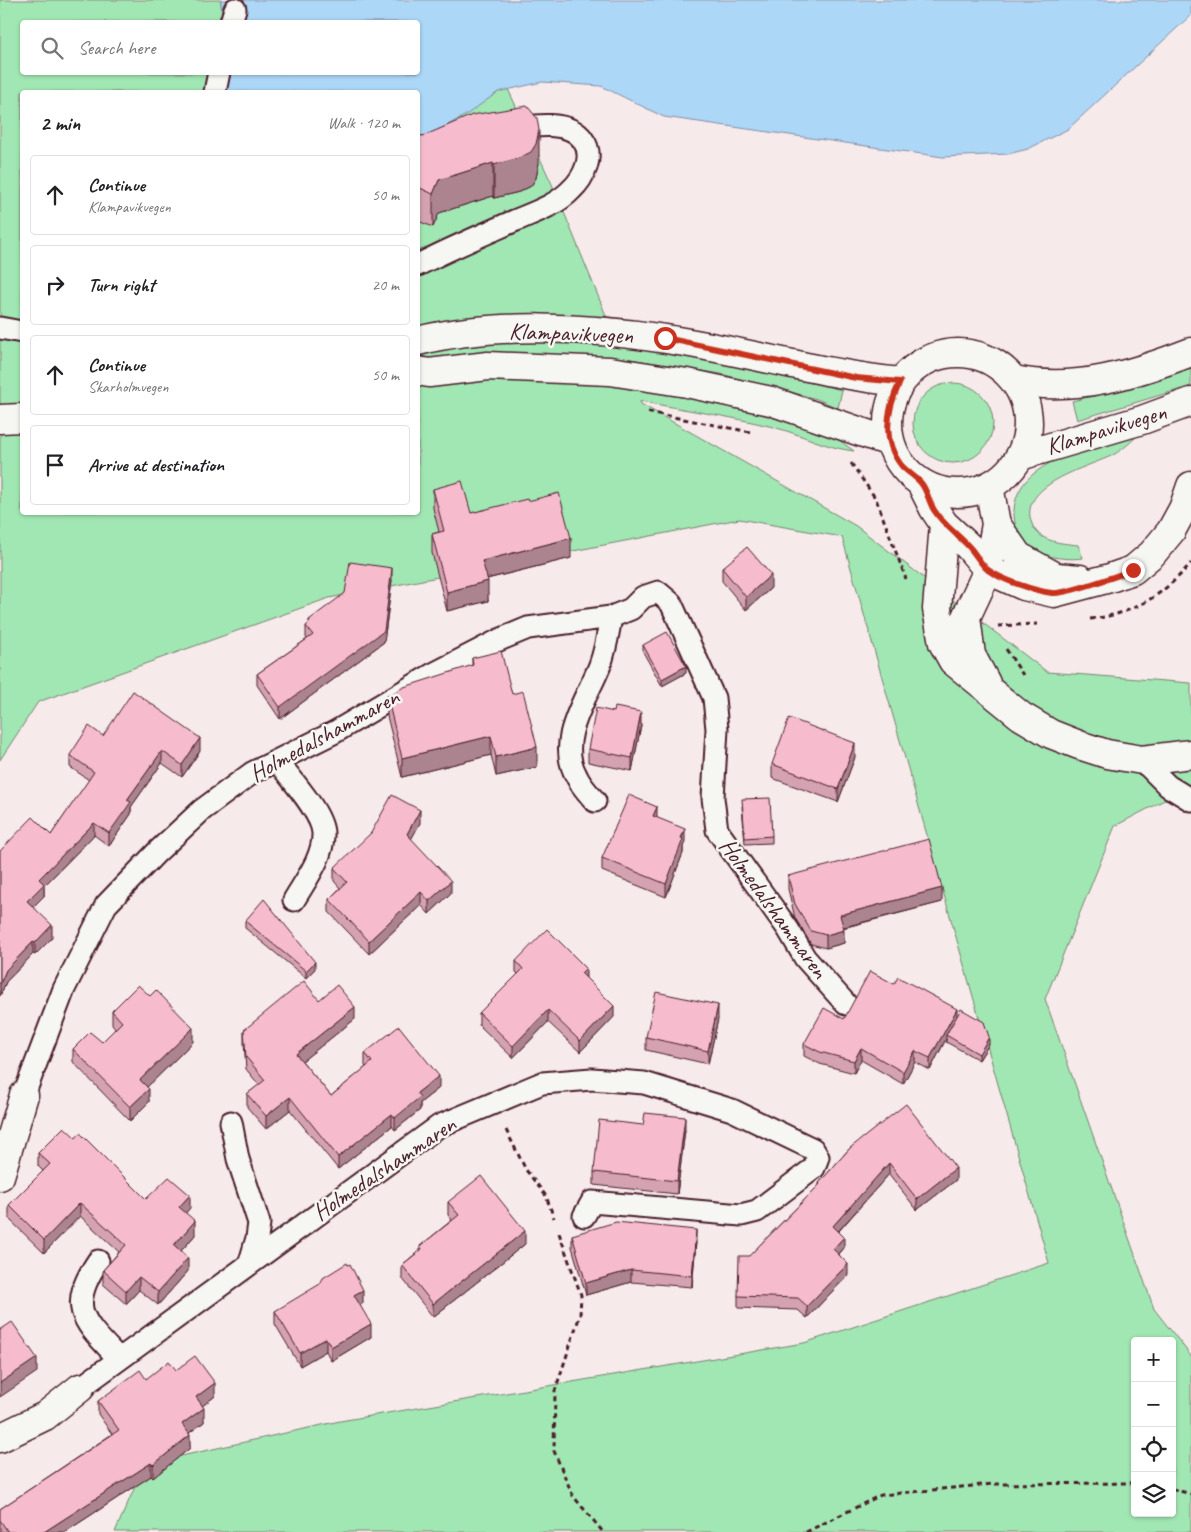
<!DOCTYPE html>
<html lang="en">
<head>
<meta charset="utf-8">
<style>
  :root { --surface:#fff; --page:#f2f2f2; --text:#202124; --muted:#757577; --line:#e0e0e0 }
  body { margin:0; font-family:Caveat,sans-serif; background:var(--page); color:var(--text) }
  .controls { position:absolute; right:15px; bottom:15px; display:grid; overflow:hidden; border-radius:5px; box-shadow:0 1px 4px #0004 }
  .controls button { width:45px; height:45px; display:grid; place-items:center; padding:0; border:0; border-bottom:1px solid var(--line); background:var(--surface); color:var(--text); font:25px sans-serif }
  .stop { position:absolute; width:15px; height:15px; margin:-11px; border:4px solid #c8321e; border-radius:50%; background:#fff }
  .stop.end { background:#c8321e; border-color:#fff; box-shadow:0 1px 5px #0008 }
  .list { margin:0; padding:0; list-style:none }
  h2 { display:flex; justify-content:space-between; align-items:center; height:65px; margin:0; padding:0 20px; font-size:21px }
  h2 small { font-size:16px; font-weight:400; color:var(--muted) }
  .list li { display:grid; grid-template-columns:32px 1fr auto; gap:15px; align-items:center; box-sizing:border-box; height:80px; margin:0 10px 10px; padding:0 10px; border:1px solid var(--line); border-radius:5px }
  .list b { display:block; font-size:19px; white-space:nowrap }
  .list p { margin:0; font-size:16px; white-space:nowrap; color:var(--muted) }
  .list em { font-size:16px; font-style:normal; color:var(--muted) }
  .icon { flex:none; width:28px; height:28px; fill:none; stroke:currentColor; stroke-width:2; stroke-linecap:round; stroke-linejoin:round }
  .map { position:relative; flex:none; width:1191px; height:1532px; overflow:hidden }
  .search { position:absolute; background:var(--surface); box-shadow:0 1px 4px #0004; left:20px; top:20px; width:400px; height:55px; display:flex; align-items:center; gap:12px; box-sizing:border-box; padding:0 18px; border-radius:5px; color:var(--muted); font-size:19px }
  .panel { position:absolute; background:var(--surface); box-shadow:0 1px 4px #0004; left:20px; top:90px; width:400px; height:425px; border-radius:5px }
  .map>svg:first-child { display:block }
  .green { fill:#a1e7b3; stroke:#76836f; fill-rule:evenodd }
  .water { fill:#acd7f7; stroke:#858da5 }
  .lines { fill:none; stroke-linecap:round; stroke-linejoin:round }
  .lane-casing { stroke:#4a1f2b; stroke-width:25 }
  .street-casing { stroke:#4a1f2b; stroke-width:31 }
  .secondary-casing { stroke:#4a1f2b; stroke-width:31 }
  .primary-casing { stroke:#4a1f2b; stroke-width:31 }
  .path { stroke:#4a1f2b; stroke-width:3; stroke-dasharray:5 4; stroke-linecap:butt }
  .lane { stroke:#f6f6f2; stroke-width:21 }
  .street { stroke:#f6f6f2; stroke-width:28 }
  .secondary { stroke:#f6f6f2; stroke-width:28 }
  .primary { stroke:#f6f6f2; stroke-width:28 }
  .wall { fill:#d4a2b0; stroke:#4a1f2b }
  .shaded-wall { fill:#ac8490; stroke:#4a1f2b }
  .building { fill:#f6bccd; stroke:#4a1f2b }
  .route { stroke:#c8321e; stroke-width:6 }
  .labels { text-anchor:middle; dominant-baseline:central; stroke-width:5; stroke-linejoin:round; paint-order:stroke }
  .street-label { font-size:24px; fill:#4a1f2b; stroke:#f6f6f2 }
</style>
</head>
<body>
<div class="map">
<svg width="1191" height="1532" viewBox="0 0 1191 1532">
  <rect width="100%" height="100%" fill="#f6eaeb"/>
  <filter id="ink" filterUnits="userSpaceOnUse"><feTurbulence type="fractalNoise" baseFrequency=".02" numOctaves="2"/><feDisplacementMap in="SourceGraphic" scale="10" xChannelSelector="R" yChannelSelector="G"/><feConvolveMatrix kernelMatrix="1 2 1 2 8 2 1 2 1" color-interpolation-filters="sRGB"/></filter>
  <g filter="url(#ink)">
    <path class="green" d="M0 0H221L222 22H22V72L224 73 225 92H22V512H418V139L465 115 498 92 508 89 557 195 618 345 733 365 842 390 838 408 817 399 721 374 623 358 635 388 737 407 799 425 836 438 854 451C826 448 801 434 773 427 730 416 684 410 640 401L641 404 856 526 1047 672 1191 683V786L1115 826 1045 999 1154 1309 1191 1356V1532H115L145 1464 340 1421 804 1343 1049 1263 842 537 739 519 329 598 38 702 0 760ZM1135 1341H1172V1513H1135Z
      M1191 367V386L1077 420 1072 401 1132 387Z
      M913 423a40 40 0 1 1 80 0a40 40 0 1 1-80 0Z
      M1138 435C1131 442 1121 451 1111 456 1088 467 1016 485 1032 524 1039 542 1060 543 1078 545L1083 558C1070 560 1050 558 1038 552 1007 536 1007 496 1032 475 1061 451 1103 445 1138 435Z"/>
    <path class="water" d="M221 0H1191V15L1068 129 1028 149 1008 154 943 157 664 117 601 86 542 82 498 92 466 115 431 134 418 139V92H225L224 73 418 72V22H222Z"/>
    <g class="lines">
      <defs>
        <path id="lane" d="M231 22 235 9
          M215 92 219 72
          M418 265C449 249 482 235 514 221 533 213 557 205 571 190 584 178 595 156 583 140 569 119 531 126 511 129
          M0 328 22 332
          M1142 760 1168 786 1191 800
          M278 762C291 779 322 813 323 833 324 857 305 881 294 900
          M595 801C589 794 581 786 577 777 555 740 587 699 600 665 606 649 608 633 611 617
          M24 1095 64 989 106 905 157 852 202 810 252 773 335 732 433 674 499 640 528 628 611 617 631 609 643 597 658 592 671 603 714 698 717 729 713 798 717 830 788 929 805 958 846 1004
          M231 1122 238 1159 259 1223 257 1238 250 1262
          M98 1261C66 1309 84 1322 119 1359
          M80 1388 439 1126 542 1083 592 1079 644 1083 732 1110 813 1149 818 1157 814 1168 757 1211 741 1215 592 1202 584 1216"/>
        <path id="street" d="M0 1176 24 1095
          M0 1438 45 1416 80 1388"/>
        <path id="secondary" d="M921 483 934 509 944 524 969 547 988 570 1024 586 1054 593 1110 578 1133 570 1152 554 1171 531 1183 509 1191 486
          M989 486 996 524 1018 556 1056 577 1080 579
          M944 524 937 609 943 643 953 661 1021 716 1051 734 1079 745 1107 754 1142 760 1191 754
          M986 683 971 655 966 617 988 570 996 524"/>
        <path id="primary" d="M418 341C492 322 590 327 666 339 745 351 821 374 900 382
          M888 423a70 70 0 1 1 140 0a70 70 0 1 1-140 0Z
          M418 371 429 373 488 366 610 371 687 383 771 401 890 442
          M1014 380C1075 393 1134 374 1191 352
          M0 419 22 418
          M1020 456 1142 420 1191 402"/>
      </defs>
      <use href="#lane" class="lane-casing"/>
      <use href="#street" class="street-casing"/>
      <use href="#secondary" class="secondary-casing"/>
      <use href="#primary" class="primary-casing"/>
      <path class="path" d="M648 412 750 432
        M851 463 876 499 906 579
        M1090 619C1132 615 1164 595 1191 563
        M998 626 1037 624
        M1006 649 1023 675
        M506 1130 526 1170 546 1196 554 1218
        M559 1233 581 1295 580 1315 555 1391 554 1451 573 1496 603 1532
        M1172 1489 1191 1494
        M806 1532 881 1495 993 1484 1135 1483"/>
      <use href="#lane" class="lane"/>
      <use href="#street" class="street"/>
      <use href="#secondary" class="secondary"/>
      <use href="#primary" class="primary"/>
    </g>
    <path class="wall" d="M418 135 539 163 536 178 531 186 519 192 494 198 493 196 439 213 433 227 418 221Z
      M433 489 471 513 528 501 571 558 487 579 488 601 447 611 432 553V534L439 532 433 508Z
      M722 568 771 588 746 610 722 581Z
      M392 580 384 642 280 719 257 685V674L307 639 306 637V626L309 623V620Z
      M643 645 686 673 662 686 643 652Z
      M472 658 512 694 537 767 496 776 491 755 402 777 387 716V696L472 666Z
      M641 725 632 771 588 762V749Z
      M103 736 200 751 182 777 162 763 131 807V814L109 846 94 835 44 886V896L33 907 52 938 35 955 33 954 6 982 0 996V851L51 835 89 780 70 767V755Z
      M855 757 838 802 772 778V764Z
      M742 806 772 836V843L745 844Z
      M657 818 685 843 683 846V853L666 897 602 871V858Z
      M420 823 411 839 451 893 429 914 421 905 369 954 329 912V899L340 888 334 881V868Z
      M788 876 942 902 843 928 844 943 826 948 811 944 795 918 788 889Z
      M245 921 315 969 306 978 245 928Z
      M516 961 586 978 614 1017 580 1052 548 1022 513 1058 479 1025V1013L518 974 516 972Z
      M894 984 957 1017 989 1044 979 1060 946 1042V1039L930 1070 915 1062 903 1084 861 1060 854 1073 820 1064 804 1056V1044L844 1019Z
      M319 1000 355 1019 302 1061 331 1096 366 1067 365 1066V1053L439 1088 420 1103V1110L395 1130 392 1126 338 1169 290 1110 266 1129 247 1107V1094L259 1085 246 1069 244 1043V1030Z
      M112 1011 193 1042 147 1087 149 1102 130 1121 73 1062V1049L102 1042 116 1029 112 1024Z
      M718 1019 708 1064 646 1050V1037Z
      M685 1130 677 1194 594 1185V1172Z
      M76 1138 146 1199 190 1208 185 1213 195 1235 181 1251 188 1271 158 1305 139 1290 126 1304 103 1284V1270L119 1252 80 1216 44 1253 9 1219V1205L43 1171 38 1166V1153Z
      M850 1148 956 1180 917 1210 889 1174 839 1231 844 1248 839 1254 848 1275 807 1318 798 1310 738 1308V1296L749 1256 819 1185V1183Z
      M448 1202 525 1244 433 1317 402 1278V1265L420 1250V1246L452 1220 448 1215Z
      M572 1235 696 1242 692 1287 631 1282 586 1295 572 1247Z
      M363 1303 360 1305 371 1337 331 1361 326 1351 300 1366 275 1324V1311Z
      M176 1370 215 1396 202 1406 204 1422 189 1433 190 1448 153 1478 151 1476 65 1532H0V1509L112 1434 98 1414V1401L146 1379Z"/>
    <path class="shaded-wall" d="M539 130V163L536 178 531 186 519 192 494 198V165Z
      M493 163V196L439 213 433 227V194L439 180Z
      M571 538V558L482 580V561Z
      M392 568V580L384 642 280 719V707Z
      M771 575V588L746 610V597Z
      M488 581V601L447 611V592Z
      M686 666V673L662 686V679Z
      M641 712V725L632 771V758Z
      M491 736V755L402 777V758Z
      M200 738V751L182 777V765Z
      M855 743V757L838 802V789Z
      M537 747V767L496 776V757Z
      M162 751V763L131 807V814L109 846V833L127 800Z
      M657 807V820L653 816Z
      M420 810V823L407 847V834Z
      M94 823V835L44 886V896L27 913V901L39 879Z
      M685 829V843L683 846V853L666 897V884Z
      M451 881V893L429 914V901Z
      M942 888V902L840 928V915Z
      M421 892V905L369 954V941Z
      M52 925V938L35 955V943Z
      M844 930V943L826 948V935Z
      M33 942V954L6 982 0 996V984L6 970Z
      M315 962V969L306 978V971Z
      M586 968V980L581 973Z
      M718 1005V1019L708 1064V1051Z
      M614 1006V1017L580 1052V1041Z
      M355 1007V1019L296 1066V1054Z
      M957 1009V1021L946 1035V1039L930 1070V1058Z
      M548 1010V1022L513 1058V1046Z
      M193 1028V1042L140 1094V1080Z
      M989 1037V1044L979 1060V1054Z
      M861 1048V1060L854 1073V1061Z
      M915 1051V1062L903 1084V1072Z
      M439 1076V1088L420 1103V1110L395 1130V1118L417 1093Z
      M149 1089V1102L130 1121V1107Z
      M290 1097V1110L266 1129V1116Z
      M392 1114V1126L338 1169V1157Z
      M685 1117V1130L677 1194V1181Z
      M889 1163V1174L833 1237V1226Z
      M956 1168V1180L917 1210V1199Z
      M190 1195V1208L179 1221V1207Z
      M80 1203V1216L44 1253V1240Z
      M195 1221V1235L174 1259V1245Z
      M696 1230V1242L692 1287V1276Z
      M525 1231V1244L433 1317V1304Z
      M844 1237V1248L833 1260V1249Z
      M188 1258V1271L158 1305V1292Z
      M848 1264V1275L807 1318V1306Z
      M631 1270V1282L586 1295V1283Z
      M139 1277V1290L126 1304V1291Z
      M363 1290V1303L354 1308V1295Z
      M371 1324V1337L331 1361V1347Z
      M326 1338V1351L300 1366V1353Z
      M37 1358V1372L0 1397V1383Z
      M215 1383V1396L196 1411V1397Z
      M204 1408V1422L182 1438V1424Z
      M190 1435V1448L153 1478V1465Z
      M151 1463V1476L65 1532H44Z"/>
    <path class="building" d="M527 106 537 118 539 130 536 144 531 152 519 158 494 165 493 163 439 180 433 194 418 187V135L423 136 472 115Z
      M462 481 471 513 527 499 528 501 559 493 571 538 482 561 488 581 447 592 432 534 444 531 433 489Z
      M747 547 771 575 746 597 722 568Z
      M350 562 392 568 384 631 280 707 257 674 313 635 306 626 310 622 309 620 345 593Z
      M667 632 686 666 662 679 643 645Z
      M501 651 512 694 523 691 537 747 496 757 491 736 402 758 387 696 404 687 473 665 472 658Z
      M133 691 200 738 182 765 162 751 127 800 131 802 109 833 94 823 39 879 44 884 27 901 52 925 35 943 33 942 6 970 0 984V851L33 817 51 835 94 772 70 755 89 726 103 736Z
      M615 707 641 712 632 758 588 749 596 708 614 712Z
      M789 718 855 743 838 789 772 764Z
      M392 795 420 810 407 834 451 881 429 901 421 892 369 941 329 899 347 882 334 868 371 833Z
      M629 795 657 807 653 816 685 829 681 838 683 839 666 884 602 858Z
      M770 798 772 836 745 838 742 799Z
      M929 839 942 888 840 915 844 930 826 935 811 931 795 904 788 876Z
      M264 899 315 962 306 971 245 921Z
      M547 929 586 968 581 973 614 1006 580 1041 548 1010 513 1046 479 1013 523 969 516 961Z
      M870 971 894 984 898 977 957 1009 930 1058 915 1051 903 1072 861 1048 854 1061 820 1052 804 1044 824 1008 844 1019Z
      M304 981 319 1000 337 985 355 1007 296 1054 331 1096 372 1062 365 1053 399 1026 439 1076 417 1093 420 1097 395 1118 392 1114 338 1157 290 1097 266 1116 247 1094 265 1080 246 1057 244 1030Z
      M138 985 150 996 156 990 193 1028 140 1080 149 1089 130 1107 73 1049 90 1032 102 1042 122 1022 112 1011Z
      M656 992 718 1005 708 1051 646 1037Z
      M961 1009 984 1022 989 1037 979 1054 946 1035Z
      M906 1104 956 1168 917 1199 889 1163 833 1226 844 1237 833 1249 848 1264 807 1306 798 1298 738 1296 739 1256H749L820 1184 819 1183 850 1148Z
      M645 1113 685 1117 677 1181 594 1172 599 1120 643 1125Z
      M64 1127 76 1138 80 1133 146 1199 169 1177 190 1195 179 1207 195 1221 174 1245 188 1258 158 1292 139 1277 126 1291 103 1270 126 1245 80 1203 44 1240 9 1205 50 1164 38 1153Z
      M481 1176 525 1231 433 1304 402 1265 422 1249 420 1246 459 1215 448 1202Z
      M616 1222 696 1230 692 1276 631 1270 586 1283 572 1235Z
      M347 1263 348 1265 350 1264 363 1290 354 1295 371 1324 331 1347 326 1338 300 1353 275 1311 320 1284 323 1278Z
      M12 1322 37 1358 0 1383V1330Z
      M195 1356 215 1383 196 1397 204 1408 182 1424 190 1435 153 1465 151 1463 44 1532H8L0 1520V1509L119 1430 98 1401 140 1370 146 1379 169 1361 176 1370Z"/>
  </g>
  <g class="lines" filter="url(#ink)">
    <path class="route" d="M665 338 856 378 900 382C887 409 881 439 901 465 907 472 915 476 921 483 927 490 929 502 934 510 944 526 959 535 971 549 976 555 981 564 988 570 1002 580 1035 591 1052 593 1065 595 1119 575 1133 570"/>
  </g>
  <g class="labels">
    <g class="street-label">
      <text transform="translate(571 333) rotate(2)">Klampavikvegen</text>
      <text transform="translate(1106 429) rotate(-17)">Klampavikvegen</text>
      <text transform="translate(324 735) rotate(-29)">Holmedalshammaren</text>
      <text transform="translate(774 908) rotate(54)">Holmedalshammaren</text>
      <text transform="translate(384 1168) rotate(-34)">Holmedalshammaren</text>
    </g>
  </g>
</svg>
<div class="controls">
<button>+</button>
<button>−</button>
<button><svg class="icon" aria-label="locate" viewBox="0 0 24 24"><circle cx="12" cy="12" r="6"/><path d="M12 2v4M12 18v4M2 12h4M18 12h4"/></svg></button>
<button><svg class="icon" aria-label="layers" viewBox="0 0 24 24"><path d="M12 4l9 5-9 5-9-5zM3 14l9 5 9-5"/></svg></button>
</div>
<div class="stop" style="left:665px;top:338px"></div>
<div class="stop end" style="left:1133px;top:570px"></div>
<div class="search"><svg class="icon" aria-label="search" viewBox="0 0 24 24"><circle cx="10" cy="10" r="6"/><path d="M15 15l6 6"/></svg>Search here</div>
<section class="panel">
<h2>2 min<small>Walk · 120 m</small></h2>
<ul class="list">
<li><svg class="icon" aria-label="ahead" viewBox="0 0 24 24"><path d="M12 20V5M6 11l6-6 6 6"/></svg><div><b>Continue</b><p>Klampavikvegen</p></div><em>50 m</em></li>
<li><svg class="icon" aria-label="right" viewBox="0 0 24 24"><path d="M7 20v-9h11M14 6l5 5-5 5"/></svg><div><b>Turn right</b></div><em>20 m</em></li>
<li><svg class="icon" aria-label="ahead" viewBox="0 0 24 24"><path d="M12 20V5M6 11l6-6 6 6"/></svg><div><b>Continue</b><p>Skarholmvegen</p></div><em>50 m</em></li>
<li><svg class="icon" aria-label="arrive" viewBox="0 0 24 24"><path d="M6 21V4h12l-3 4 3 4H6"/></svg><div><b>Arrive at destination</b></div></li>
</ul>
</section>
</div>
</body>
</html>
